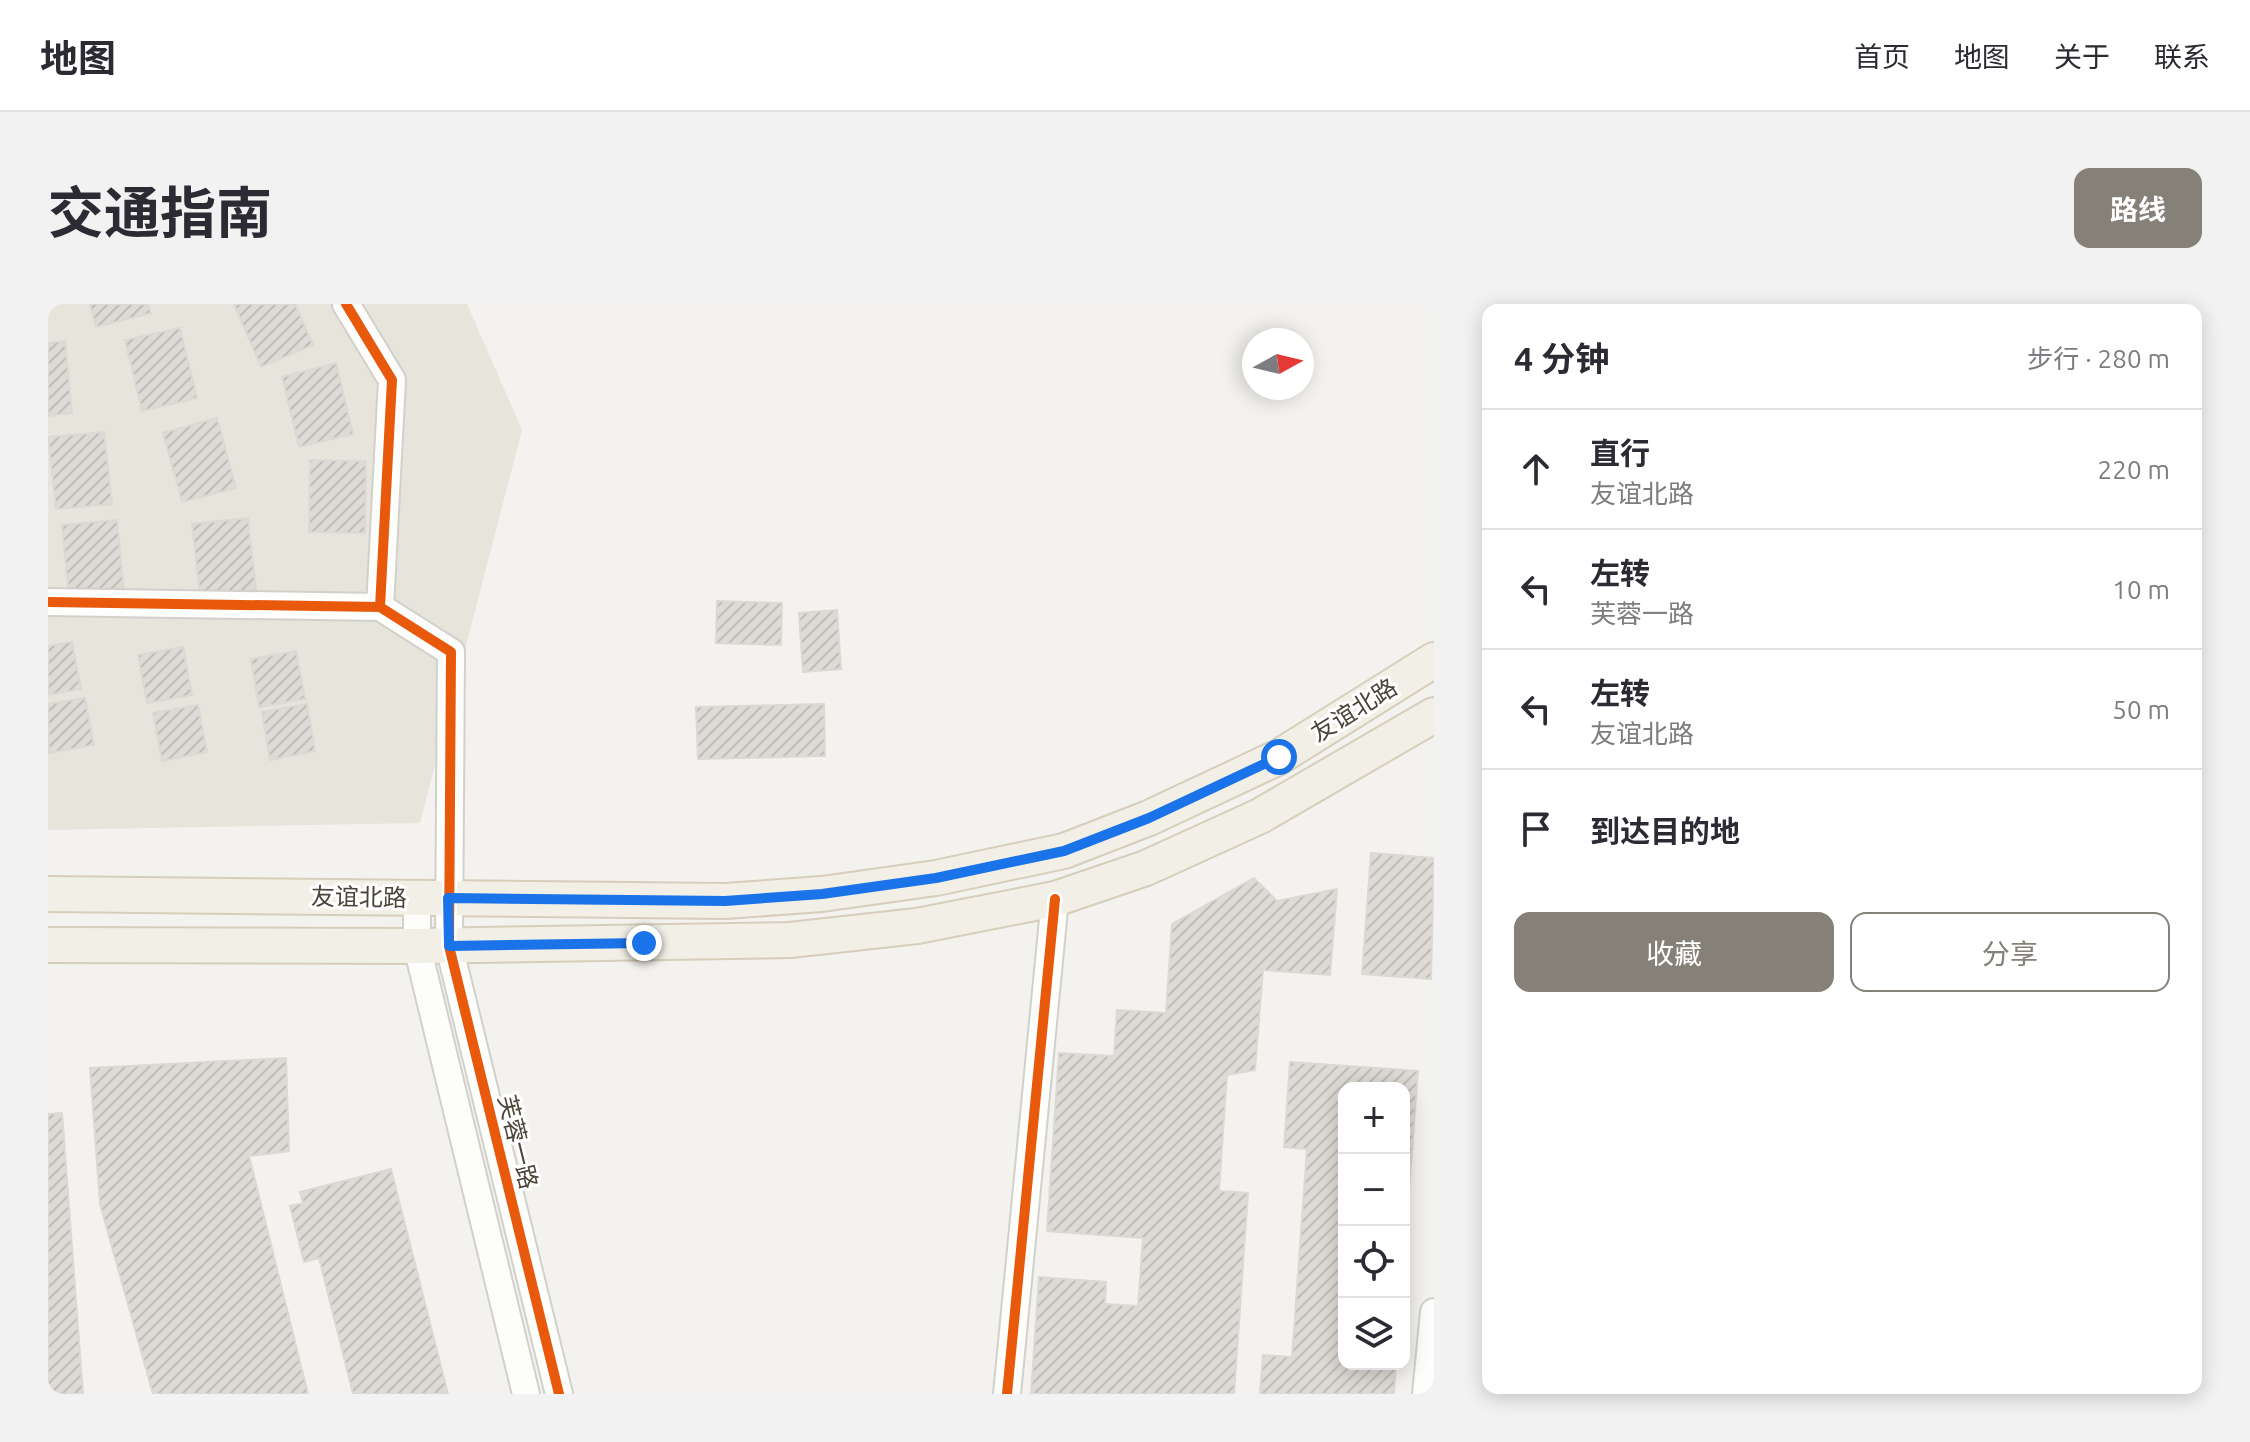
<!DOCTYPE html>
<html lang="zh">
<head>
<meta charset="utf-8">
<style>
  :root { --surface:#fff; --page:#f2f2f3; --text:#2b2b33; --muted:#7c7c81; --line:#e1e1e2; --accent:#868178 }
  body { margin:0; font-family:Ubuntu,"Noto Sans SC",sans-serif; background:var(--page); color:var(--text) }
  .controls { position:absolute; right:24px; bottom:24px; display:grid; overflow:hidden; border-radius:16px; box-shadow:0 4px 20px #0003 }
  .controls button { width:72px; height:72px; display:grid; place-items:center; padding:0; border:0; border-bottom:2px solid var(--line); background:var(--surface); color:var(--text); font:40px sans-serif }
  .compass { position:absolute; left:1194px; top:24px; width:72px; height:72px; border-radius:50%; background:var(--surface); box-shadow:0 4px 20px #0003; rotate:82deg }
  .stop { position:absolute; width:24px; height:24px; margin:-18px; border:6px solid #1a73e8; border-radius:50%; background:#fff }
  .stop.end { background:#1a73e8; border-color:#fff; box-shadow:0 2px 8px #0008 }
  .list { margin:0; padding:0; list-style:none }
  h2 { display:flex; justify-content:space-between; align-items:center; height:104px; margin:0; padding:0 32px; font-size:34px }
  h2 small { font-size:26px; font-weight:400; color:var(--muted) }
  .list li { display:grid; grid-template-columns:52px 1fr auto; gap:24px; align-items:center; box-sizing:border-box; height:120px; padding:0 32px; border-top:2px solid var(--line) }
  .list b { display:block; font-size:30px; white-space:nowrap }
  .list p { margin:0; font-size:26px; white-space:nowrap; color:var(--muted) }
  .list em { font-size:26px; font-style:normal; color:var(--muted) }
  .actions { display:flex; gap:16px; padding:24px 32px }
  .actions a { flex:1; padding:18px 0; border:2px solid var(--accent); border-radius:16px; text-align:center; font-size:28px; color:var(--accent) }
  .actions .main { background:var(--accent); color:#fff }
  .icon { flex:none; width:44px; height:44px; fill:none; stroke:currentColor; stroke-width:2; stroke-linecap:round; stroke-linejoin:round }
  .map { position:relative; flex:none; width:1386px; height:1090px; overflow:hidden; border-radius:16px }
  header { display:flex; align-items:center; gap:48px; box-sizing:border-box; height:112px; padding:0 40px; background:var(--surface); border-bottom:2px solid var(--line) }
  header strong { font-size:38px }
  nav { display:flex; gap:44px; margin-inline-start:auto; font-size:28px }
  .intro { display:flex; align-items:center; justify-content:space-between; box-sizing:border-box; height:192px; padding:0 48px }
  h1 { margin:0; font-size:56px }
  .button { padding:20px 36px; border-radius:16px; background:var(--accent); color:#fff; font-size:28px; font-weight:700 }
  main { display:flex; gap:48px; padding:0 48px }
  aside { flex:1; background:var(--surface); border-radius:16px; box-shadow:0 4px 20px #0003 }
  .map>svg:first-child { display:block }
  .residential { fill:#e7e4dc }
  .building { fill:url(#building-hatch); stroke:#dcd9d4; stroke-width:2 }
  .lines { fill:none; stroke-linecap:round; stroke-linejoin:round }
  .minor-casing { stroke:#d2d0cb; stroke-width:30 }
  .major-casing { stroke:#d6cebb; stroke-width:38 }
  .minor { stroke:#fdfdfc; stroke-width:26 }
  .major { stroke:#f2efe6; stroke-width:34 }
  .cycleway-casing { stroke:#fff; stroke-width:15 }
  .cycleway { stroke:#e8590c; stroke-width:10 }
  .route { stroke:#1a73e8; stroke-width:10 }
  .labels { text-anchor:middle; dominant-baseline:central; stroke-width:6; stroke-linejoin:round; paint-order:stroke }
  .street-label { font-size:24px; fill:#4b4439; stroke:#fff }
</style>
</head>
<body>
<header>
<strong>地图</strong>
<nav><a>首页</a><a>地图</a><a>关于</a><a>联系</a></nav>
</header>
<div class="intro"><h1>交通指南</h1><a class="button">路线</a></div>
<main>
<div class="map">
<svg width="1386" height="1090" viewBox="0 0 1386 1090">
  <defs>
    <pattern id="building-hatch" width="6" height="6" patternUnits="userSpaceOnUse" patternTransform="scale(2)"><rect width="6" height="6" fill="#dedbd6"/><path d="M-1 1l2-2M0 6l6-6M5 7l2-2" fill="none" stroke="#c0bdb8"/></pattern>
  </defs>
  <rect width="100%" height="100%" fill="#f4f2ee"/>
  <path class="residential" d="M0 0H419L474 126 372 519 0 526Z"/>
  <path class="building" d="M42 0H100L103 9 48 23Z
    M186 0H247L265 41 213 63Z
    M132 24 149 94 94 107 77 36Z
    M17 37 24 109 0 112V39Z
    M288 59 305 130 251 143 234 73Z
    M169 114 188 184 134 198 115 129Z
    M56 128 64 200 8 205 0 133Z
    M262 156 318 157 317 229 261 228Z
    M200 214 208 286 152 292 144 220Z
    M69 216 76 288 21 293 14 221Z
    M669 297 734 299 733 341 668 339Z
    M789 306 793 365 755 368 751 309Z
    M24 338 33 385 0 391V342Z
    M135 343 144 391 99 399 90 351Z
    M248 347 257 395 211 403 203 355Z
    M37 394 46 441 1 449 0 400Z
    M259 400 267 447 222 456 214 408Z
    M776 400 777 452 650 455 648 403Z
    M150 401 159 448 114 457 105 409Z
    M1323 549 1386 554 1383 675 1314 670Z
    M1206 574 1229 597 1289 585 1282 671 1215 666 1207 766 1179 771 1171 887 1200 889 1186 1090H983L991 973 1058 978 1057 1000 1090 1002 1095 934 999 927 1011 749 1066 752 1069 706 1118 709 1124 620Z
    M238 754 241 847 201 852 260 1090H105L52 900 42 764Z
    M1242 758 1370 767 1356 952V784H1296V1060H1348L1346 1090H1212L1215 1051 1244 1053 1259 845 1236 843Z
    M14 809 35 1090H0V810Z
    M343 865 400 1090H305L271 954 256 958 242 902 255 899 252 888Z"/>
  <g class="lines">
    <defs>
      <path id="minor" d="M298 0 344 76 332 303 403 348 401 642 511 1090
        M0 298 332 303
        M369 594V642L478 1090
        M959 1090 1007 595
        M1378 1090 1386 1008"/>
      <path id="major" d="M0 590 677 597 774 590 888 574 1016 547 1101 514 1231 453 1386 356
        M0 641 369 642 742 636 869 622 1007 595 1098 564 1212 512 1386 411"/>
    </defs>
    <use href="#minor" class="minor-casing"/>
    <use href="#major" class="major-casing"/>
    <use href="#minor" class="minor"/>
    <use href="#major" class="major"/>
    <defs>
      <path id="cycleway" d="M298 0 344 76 332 303 403 348 401 642 511 1090
        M0 298 332 303
        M959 1090 1007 595"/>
    </defs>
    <use href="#cycleway" class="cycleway-casing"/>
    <use href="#cycleway" class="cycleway"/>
  </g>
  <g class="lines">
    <path class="route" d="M596 639 401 642 400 594 677 597 774 590 888 574 1016 547 1101 514 1231 453"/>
  </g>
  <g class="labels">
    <g class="street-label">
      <text transform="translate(1306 406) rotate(-32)">友谊北路</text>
      <text transform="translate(311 593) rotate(1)">友谊北路</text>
      <text transform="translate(470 838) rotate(76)">芙蓉一路</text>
    </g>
  </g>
</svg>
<div class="controls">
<button>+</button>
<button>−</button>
<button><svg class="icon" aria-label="locate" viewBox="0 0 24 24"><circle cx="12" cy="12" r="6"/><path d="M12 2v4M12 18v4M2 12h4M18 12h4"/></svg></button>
<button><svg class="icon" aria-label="layers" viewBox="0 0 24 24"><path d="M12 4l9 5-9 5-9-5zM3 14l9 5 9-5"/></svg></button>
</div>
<svg class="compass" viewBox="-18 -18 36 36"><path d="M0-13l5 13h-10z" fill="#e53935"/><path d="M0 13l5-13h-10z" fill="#7c7c81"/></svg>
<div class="stop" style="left:1231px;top:453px"></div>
<div class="stop end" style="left:596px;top:639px"></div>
</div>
<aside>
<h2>4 分钟<small>步行 · 280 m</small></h2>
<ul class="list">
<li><svg class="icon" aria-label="ahead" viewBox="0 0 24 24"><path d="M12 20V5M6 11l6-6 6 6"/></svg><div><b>直行</b><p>友谊北路</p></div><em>220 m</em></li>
<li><svg class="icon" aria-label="left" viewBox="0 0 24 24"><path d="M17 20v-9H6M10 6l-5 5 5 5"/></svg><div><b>左转</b><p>芙蓉一路</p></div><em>10 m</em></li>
<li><svg class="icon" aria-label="left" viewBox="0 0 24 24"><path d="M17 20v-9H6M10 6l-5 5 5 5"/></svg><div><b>左转</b><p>友谊北路</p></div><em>50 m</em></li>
<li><svg class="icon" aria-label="arrive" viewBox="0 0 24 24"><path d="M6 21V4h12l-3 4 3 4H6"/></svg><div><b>到达目的地</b></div></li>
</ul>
<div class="actions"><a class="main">收藏</a><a>分享</a></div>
</aside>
</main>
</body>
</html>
